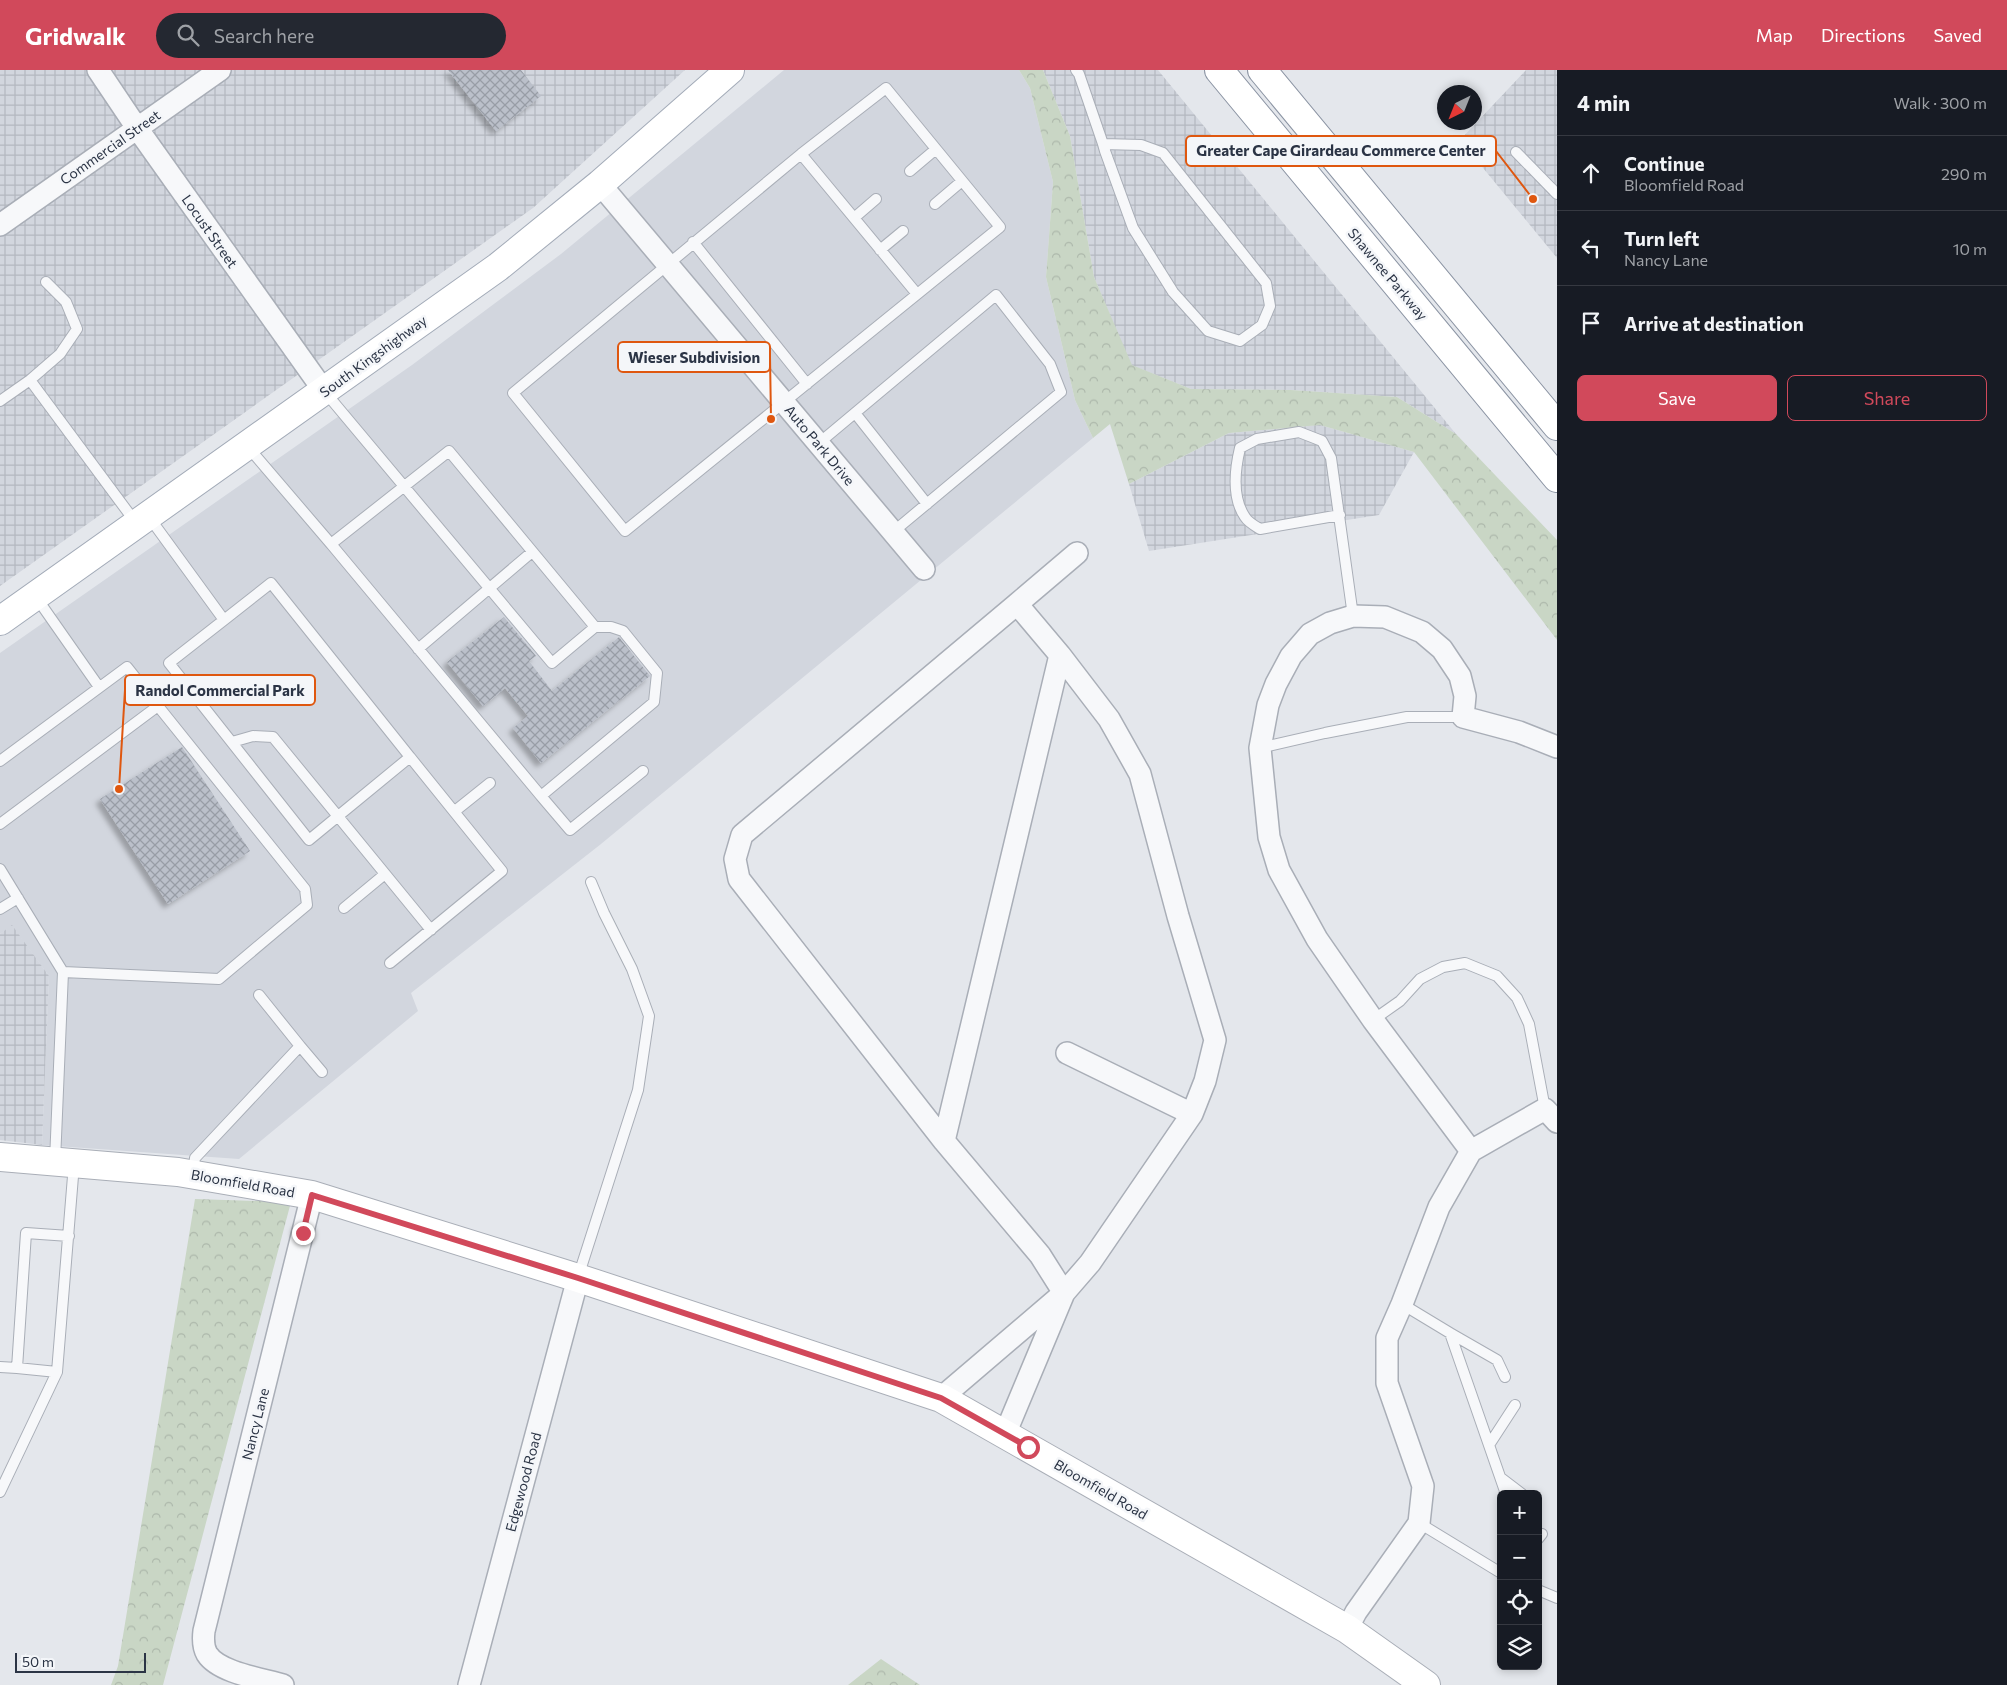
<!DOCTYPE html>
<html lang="en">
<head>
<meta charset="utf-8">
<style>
  :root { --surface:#171b24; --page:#242831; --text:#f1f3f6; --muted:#9ea1a6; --line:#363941; --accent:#d1495b }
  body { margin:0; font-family:Commissioner,sans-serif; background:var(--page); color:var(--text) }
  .controls { position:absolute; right:15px; bottom:15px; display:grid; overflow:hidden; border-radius:8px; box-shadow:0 2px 8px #0003 }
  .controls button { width:45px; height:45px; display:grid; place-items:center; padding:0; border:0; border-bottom:1px solid var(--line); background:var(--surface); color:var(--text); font:25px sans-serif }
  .compass { position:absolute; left:1437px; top:15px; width:45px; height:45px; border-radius:50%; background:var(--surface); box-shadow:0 2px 8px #0003; rotate:223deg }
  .scale { position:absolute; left:15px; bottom:12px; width:131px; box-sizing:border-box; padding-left:5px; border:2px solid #2b3445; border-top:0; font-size:14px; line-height:18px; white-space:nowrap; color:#2b3445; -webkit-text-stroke:4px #f4f6f9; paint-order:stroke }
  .stop { position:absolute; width:15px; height:15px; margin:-11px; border:4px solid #d1495b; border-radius:50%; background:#fff }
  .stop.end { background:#d1495b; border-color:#fff; box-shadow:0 1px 5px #0008 }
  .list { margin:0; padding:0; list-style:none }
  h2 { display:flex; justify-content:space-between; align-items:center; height:65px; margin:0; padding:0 20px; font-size:21px }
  h2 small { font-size:16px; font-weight:400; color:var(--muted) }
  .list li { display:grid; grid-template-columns:32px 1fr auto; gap:15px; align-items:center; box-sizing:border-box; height:75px; padding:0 20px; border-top:1px solid var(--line) }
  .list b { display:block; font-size:19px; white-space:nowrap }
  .list p { margin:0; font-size:16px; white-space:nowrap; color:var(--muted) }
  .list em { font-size:16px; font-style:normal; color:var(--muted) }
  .actions { display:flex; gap:10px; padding:15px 20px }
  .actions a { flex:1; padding:11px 0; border:1px solid var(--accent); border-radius:8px; text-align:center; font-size:18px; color:var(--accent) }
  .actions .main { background:var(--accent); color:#fff }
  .icon { flex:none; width:28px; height:28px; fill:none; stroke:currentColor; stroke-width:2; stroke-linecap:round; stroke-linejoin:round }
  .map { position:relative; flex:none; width:1557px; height:1615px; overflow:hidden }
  header { display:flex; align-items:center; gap:30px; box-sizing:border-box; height:70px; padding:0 25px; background:var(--accent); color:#fff }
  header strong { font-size:24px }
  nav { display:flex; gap:28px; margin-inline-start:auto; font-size:18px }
  .search { width:350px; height:45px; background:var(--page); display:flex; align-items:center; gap:12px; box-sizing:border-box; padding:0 18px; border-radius:28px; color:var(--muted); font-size:19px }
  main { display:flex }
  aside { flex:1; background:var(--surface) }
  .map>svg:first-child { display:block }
  .built { fill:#d2d6de }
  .industrial { fill:url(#industrial-grid) }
  .forest { fill:url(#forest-crowns) }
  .building { fill:url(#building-cross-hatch); filter:url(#shadow) }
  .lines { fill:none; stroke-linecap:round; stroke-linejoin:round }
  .lane-casing { stroke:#a9aeb7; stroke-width:12 }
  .street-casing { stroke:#a9aeb7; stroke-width:24 }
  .secondary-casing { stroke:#a9aeb7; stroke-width:30 }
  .primary-casing { stroke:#a3abb8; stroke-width:30 }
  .highway-casing { stroke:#8b94a3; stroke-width:30 }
  .lane { stroke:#f7f8fa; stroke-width:10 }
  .street { stroke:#f7f8fa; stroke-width:21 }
  .secondary { stroke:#fff; stroke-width:28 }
  .primary { stroke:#fff; stroke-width:28 }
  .highway { stroke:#fff; stroke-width:28 }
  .route { stroke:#d1495b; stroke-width:6 }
  .labels { text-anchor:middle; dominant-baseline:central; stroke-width:5; stroke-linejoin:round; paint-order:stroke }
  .street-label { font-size:14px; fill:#2b3445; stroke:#f4f6f9 }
  .leader { fill:none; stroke:#df570f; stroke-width:2 }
  .callout-dot { fill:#df570f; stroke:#f4f6f9; stroke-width:2 }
  .callout { fill:#f4f6f9; stroke:#df570f; stroke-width:2 }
  .callout-label { font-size:15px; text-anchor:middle; font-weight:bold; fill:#2b3445 }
</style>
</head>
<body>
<header>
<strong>Gridwalk</strong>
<div class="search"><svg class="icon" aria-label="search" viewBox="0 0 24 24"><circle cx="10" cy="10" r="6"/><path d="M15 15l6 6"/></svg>Search here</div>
<nav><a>Map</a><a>Directions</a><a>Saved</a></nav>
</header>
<main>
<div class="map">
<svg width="1557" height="1615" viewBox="0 0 1557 1615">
  <defs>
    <pattern id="industrial-grid" width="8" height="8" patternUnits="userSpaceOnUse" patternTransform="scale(1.25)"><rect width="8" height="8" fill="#d2d6de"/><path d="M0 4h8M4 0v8" fill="none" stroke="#b4b8c0"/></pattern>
    <pattern id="forest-crowns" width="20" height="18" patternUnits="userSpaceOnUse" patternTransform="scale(1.25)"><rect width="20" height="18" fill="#c9d6c5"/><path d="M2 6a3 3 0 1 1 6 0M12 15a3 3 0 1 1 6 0" fill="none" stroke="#adb8ab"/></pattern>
    <pattern id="building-cross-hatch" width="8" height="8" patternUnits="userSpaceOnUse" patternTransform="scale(1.25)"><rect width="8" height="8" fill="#bbc0ca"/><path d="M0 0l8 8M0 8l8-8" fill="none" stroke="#989da6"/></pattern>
    <filter id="shadow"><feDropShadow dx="-4.5" dy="4.5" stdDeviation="2.5" flood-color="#0004"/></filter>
  </defs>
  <rect width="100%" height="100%" fill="#e4e7ec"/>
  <path class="built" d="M784 0H1019L1030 18 1053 112 1046 207 1075 330 1093 368 601 774 411 923 418 941 239 1089 42 1075 49 906 12 856 0 864V583L412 295 561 184Z"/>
  <path class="industrial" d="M0 0H685L533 138 0 516Z
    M1043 0H1158L1456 364 1397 327 1291 320 1191 319 1131 295 1094 207 1070 66Z
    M1526 0H1557V188L1460 70Z
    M1320 355 1414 382 1379 445 1149 481 1129 414 1229 363Z
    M12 855 49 906 42 1075 0 1070V864Z"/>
  <path class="forest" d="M1019 0H1043L1070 66 1094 207 1132 295 1191 319 1291 320 1397 327 1456 364 1557 470V570L1414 382 1320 355 1229 363 1129 414 1110 354 1093 368 1075 330 1046 207 1053 112 1030 18Z
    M195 1129 291 1132 163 1615H111L118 1596Z
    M881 1589 920 1615H848Z"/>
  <path class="building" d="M448 0H521L541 26 496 61Z
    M504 547 536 586 529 591 552 621 619 567 650 606 541 693 513 658 528 646 505 618 483 636 447 592Z
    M182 677 250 781 168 834 100 729Z"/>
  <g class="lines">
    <defs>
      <path id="lane" d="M1076 0 1079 4 1103 74 1105 81 1133 158 1173 222 1208 261 1240 271 1262 255 1270 236 1266 213 1163 83 1141 75 1103 74
        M886 18 1000 157 625 461 513 323 801 84Z
        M1516 82 1557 124
        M801 84 917 224
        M910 101 936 79
        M935 134 962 111
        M854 148 876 129
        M693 172 807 314
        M880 180 903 161
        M30 310 60 284 77 259 66 232 46 212
        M325 322 552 593 595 557
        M0 331 30 310 136 453
        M855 343 927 434
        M819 373 996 225 1050 294 1061 322 893 462
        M248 377 331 474 449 381 595 557H611L623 561 657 603 654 632 541 726 570 760 643 701
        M1340 445 1260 459C1255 456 1248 452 1245 447 1232 428 1235 399 1240 378L1257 369 1299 362 1322 371 1331 388 1353 546
        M149 447 224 550 169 593 309 770 410 687 271 513 224 550
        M331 474 541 726
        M36 527 99 617
        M418 579 532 482
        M232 672 253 666 273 667 431 860
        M1260 678 1325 663 1407 647H1463
        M0 691 127 597 158 636
        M455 741 490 713
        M0 754 158 636 305 819 307 835 219 909 63 902
        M0 799 63 902 55 1091
        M344 838 385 804
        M0 839 18 828
        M390 893 502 801 410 687
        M1373 950 1400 931 1420 909 1443 897 1465 893 1497 906 1517 928 1529 954 1545 1039
        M300 976 322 1002
        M193 1104 195 1088 300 976 259 925
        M578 1207 638 1020 649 946 632 899 604 843 591 812
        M1402 1234 1450 1263 1506 1424
        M1450 1263 1497 1290 1505 1307
        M0 1297 17 1298
        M57 1302 17 1298 26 1163 69 1166
        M1489 1375 1515 1335
        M1501 1408 1522 1424
        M0 1422 57 1302 74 1094
        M1419 1453 1501 1503
        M1538 1469 1542 1464
        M1538 1520 1557 1528"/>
      <path id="street" d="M98 0 137 58 324 321
        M600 114 924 499
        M0 155 220 0
        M1017 534 1077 483
        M1067 983 1192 1044
        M944 1071 1060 585
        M1471 1081 1373 950 1317 869 1279 800 1269 767 1260 678 1268 635 1276 614 1291 586 1310 564 1330 553 1353 546 1385 547 1422 562 1442 579 1460 606 1465 626 1463 647 1519 662 1557 677
        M941 1328 1064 1223 1090 1193 1192 1044 1205 1011 1215 970 1178 846 1140 704 1109 649 1060 585 1017 534 742 765 735 789 739 809 944 1071 1040 1185 1064 1223 1005 1364
        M1347 1559 1356 1542 1419 1453 1423 1416 1387 1313V1268L1402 1234 1439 1137 1471 1081 1545 1039 1557 1052
        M283 1615C263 1609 219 1603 207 1584 203 1577 203 1569 204 1561L312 1125
        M469 1615 578 1208"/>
      <path id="secondary" d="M0 1087 178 1102 312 1125 578 1208 941 1328 1347 1559 1426 1615"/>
      <path id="primary" d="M0 551 498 197 600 114 730 0"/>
      <path id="highway" d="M1219 0 1557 408
        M1262 0 1557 356"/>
    </defs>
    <use href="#lane" class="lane-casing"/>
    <use href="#street" class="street-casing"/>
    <use href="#secondary" class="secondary-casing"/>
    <use href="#primary" class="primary-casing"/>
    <use href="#highway" class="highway-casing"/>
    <use href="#lane" class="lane"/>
    <use href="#street" class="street"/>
    <use href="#secondary" class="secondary"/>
    <use href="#primary" class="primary"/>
    <use href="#highway" class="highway"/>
  </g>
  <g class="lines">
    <path class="route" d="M303 1163 312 1125 578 1208 941 1328 1028 1377"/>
  </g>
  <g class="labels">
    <g class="street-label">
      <text transform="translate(110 77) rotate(-35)">Commercial Street</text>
      <text transform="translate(210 161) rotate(55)">Locust Street</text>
      <text transform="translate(1388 204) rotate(50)">Shawnee Parkway</text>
      <text transform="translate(373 286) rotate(-36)">South Kingshighway</text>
      <text transform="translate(820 375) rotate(50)">Auto Park Drive</text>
      <text transform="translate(243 1113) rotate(10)">Bloomfield Road</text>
      <text transform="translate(255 1354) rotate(-76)">Nancy Lane</text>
      <text transform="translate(523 1412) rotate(-75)">Edgewood Road</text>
      <text transform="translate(1101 1419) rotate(30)">Bloomfield Road</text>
    </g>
  </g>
  <path class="leader" d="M1533 129L1496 81M771 349L770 287M119 719L125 620"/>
  <g class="callout-dot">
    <circle cx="1533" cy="129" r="5"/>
    <circle cx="771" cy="349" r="5"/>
    <circle cx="119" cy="719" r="5"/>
  </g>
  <g class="callout">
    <rect x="1186" y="66" width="310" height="30" rx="5"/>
    <rect x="618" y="272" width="152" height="30" rx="5"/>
    <rect x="125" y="605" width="190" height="30" rx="5"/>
  </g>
  <g class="callout-label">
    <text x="1341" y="86">Greater Cape Girardeau Commerce Center</text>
    <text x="694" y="293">Wieser Subdivision</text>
    <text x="220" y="626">Randol Commercial Park</text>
  </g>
</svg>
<div class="controls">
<button>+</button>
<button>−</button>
<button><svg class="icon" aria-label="locate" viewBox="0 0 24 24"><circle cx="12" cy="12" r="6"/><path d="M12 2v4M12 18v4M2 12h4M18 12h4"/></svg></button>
<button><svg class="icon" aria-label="layers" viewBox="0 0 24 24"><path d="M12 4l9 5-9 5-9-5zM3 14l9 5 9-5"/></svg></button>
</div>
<svg class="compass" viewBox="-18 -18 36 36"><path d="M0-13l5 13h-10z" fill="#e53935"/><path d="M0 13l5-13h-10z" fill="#9ea1a6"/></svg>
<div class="scale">50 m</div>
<div class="stop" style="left:1028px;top:1377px"></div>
<div class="stop end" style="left:303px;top:1163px"></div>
</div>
<aside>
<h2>4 min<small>Walk · 300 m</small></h2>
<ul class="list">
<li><svg class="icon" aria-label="ahead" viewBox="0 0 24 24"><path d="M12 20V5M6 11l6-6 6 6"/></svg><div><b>Continue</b><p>Bloomfield Road</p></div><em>290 m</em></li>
<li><svg class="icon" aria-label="left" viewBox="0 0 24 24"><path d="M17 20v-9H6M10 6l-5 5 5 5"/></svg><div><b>Turn left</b><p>Nancy Lane</p></div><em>10 m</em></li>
<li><svg class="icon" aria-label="arrive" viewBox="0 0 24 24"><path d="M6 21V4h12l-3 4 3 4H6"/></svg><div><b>Arrive at destination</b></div></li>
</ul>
<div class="actions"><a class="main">Save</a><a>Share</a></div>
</aside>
</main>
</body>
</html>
